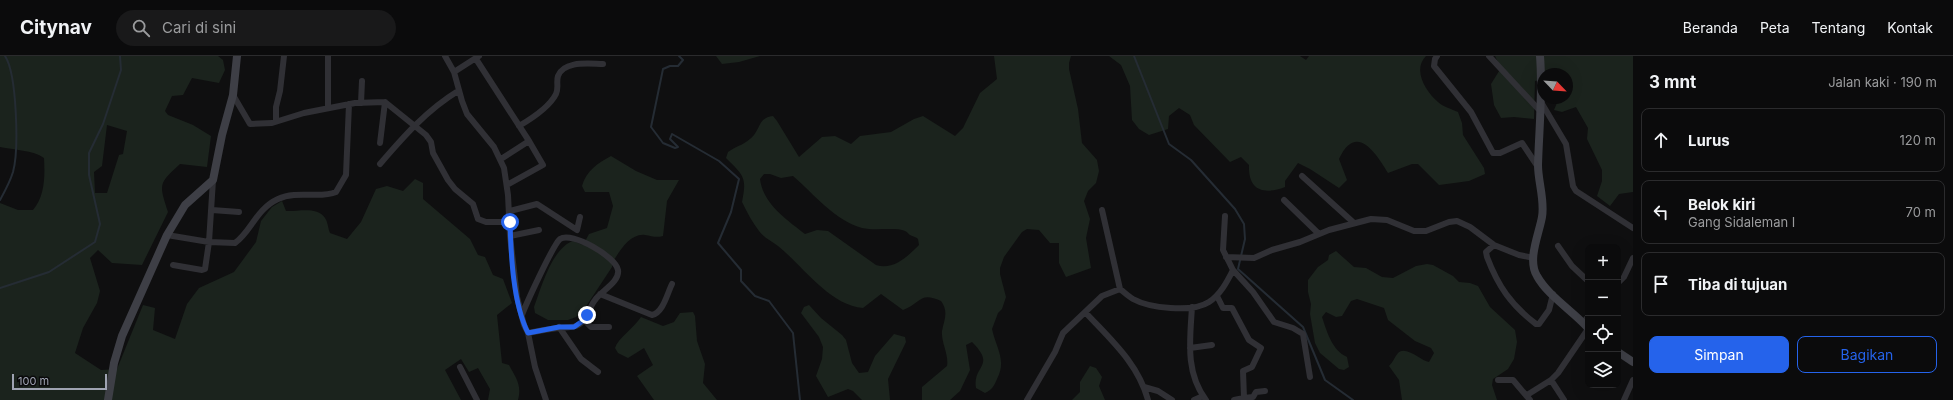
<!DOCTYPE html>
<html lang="id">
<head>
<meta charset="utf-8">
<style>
  :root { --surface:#0b0b0c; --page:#19191a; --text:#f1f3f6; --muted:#9a9b9d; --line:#2b2b2d; --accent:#2563eb }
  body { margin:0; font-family:Inter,sans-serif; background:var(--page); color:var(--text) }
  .controls { position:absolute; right:12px; bottom:12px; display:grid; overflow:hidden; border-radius:8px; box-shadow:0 4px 16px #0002 }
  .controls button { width:36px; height:36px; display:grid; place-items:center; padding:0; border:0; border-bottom:1px solid var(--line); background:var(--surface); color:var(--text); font:20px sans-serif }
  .compass { position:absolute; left:1537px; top:12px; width:36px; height:36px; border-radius:50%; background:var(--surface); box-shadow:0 4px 16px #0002; rotate:115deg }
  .scale { position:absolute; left:12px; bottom:10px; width:95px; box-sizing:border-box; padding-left:4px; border:2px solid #9fa3b2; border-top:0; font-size:11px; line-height:14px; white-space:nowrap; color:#9fa3b2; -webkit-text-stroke:3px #0a0a0b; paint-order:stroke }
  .stop { position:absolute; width:12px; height:12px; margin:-9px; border:3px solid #2563eb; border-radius:50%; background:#fff }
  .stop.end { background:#2563eb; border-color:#fff; box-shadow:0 1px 4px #0008 }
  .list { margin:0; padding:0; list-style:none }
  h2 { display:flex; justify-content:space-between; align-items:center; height:52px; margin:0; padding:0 16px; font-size:17px }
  h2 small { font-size:13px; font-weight:400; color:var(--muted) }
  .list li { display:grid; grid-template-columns:26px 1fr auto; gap:12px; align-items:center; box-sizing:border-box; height:64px; margin:0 8px 8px; padding:0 8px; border:1px solid var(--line); border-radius:8px }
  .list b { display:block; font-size:15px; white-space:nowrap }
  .list p { margin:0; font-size:13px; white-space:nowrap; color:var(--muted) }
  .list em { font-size:13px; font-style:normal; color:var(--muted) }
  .actions { display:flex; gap:8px; padding:12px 16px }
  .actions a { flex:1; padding:9px 0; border:1px solid var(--accent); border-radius:8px; text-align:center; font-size:14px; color:var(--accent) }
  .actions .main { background:var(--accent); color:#fff }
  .icon { flex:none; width:22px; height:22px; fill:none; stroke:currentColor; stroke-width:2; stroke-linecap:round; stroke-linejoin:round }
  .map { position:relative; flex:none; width:1633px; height:344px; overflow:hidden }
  header { display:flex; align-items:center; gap:24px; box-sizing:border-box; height:56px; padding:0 20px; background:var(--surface); border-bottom:1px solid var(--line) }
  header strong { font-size:19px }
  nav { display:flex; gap:22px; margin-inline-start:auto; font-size:14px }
  .search { width:280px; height:36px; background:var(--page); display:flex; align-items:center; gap:10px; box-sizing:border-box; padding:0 14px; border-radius:22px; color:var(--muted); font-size:15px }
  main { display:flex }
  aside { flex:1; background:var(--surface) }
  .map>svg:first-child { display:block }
  .green { fill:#1b231d; fill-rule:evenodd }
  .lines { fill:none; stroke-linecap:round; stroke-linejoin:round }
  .stream { stroke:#252c34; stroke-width:2 }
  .street { stroke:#303035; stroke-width:6 }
  .secondary { stroke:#3e3f46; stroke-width:8 }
  .route { stroke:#2563eb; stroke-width:5 }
</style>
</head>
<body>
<header>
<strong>Citynav</strong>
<div class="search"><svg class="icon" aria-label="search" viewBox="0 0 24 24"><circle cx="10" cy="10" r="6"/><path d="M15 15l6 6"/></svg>Cari di sini</div>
<nav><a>Beranda</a><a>Peta</a><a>Tentang</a><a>Kontak</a></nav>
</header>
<main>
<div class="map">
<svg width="1633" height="344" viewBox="0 0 1633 344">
  <rect width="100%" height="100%" fill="#0f0f10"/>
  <path class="green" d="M0 0H218L223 4 225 14 219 27 192 22 183 39 172 40 165 55 168 59 193 69 211 80 207 111 180 108C158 128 159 128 168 156L142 209 112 207 98 194 90 202 100 235 97 247 83 272 75 297 101 314 117 313 143 249 155 252 153 274 175 283 187 248 199 232 234 216 256 186 261 165 272 151 282 145 286 155C297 156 317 150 325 162 328 166 328 173 330 177L347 183 361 166 376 133 387 130 403 135 415 123 423 127V143L470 183 478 199 485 201 493 219 503 223 512 247 497 259 502 307 509 309C516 322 522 329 518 344H488L490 333 478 312 469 316 461 303 445 314 461 344H0V147L18 154H33C45 140 45 120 44 102 33 94 14 94 0 91ZM107 69 127 75 123 98 119 99 107 137H95L94 116 102 110Z
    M716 0H760L739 6 722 8Z
    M994 0H1071L1069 7V13L1078 53 1082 87 1097 104 1099 115 1096 127 1088 135 1084 145 1090 163 1086 182 1091 212 1066 221 1059 207V187H1050L1039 174 1027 173 1022 176 1004 201 1000 212V218L1006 241 1002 253 998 257 992 273C996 292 1007 304 997 323 994 330 992 334 985 337L976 332C972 309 997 311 972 286L966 289 970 314 960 335 950 344H922V331L947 310C949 298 941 287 942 275 944 264 949 256 941 245 920 235 921 247 903 254L881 238 863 252C829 249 803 210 778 190 772 185 764 182 759 175 752 166 747 156 742 146 747 121 744 120 726 102L728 96C736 90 747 88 754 79 761 70 759 62 773 60L777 65 799 101 822 81 835 80 851 88 860 80 891 76 914 63 923 60 955 80 963 72 980 37 997 23ZM764 118H770L781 122 793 120C814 138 834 164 862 172 874 175 897 171 905 175 908 176 908 178 910 179 913 181 915 180 918 183L919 189C908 200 893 215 876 209L828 175 817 174 805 178C787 164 763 148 760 123Z
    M1109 0H1300L1306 4 1309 0H1426C1412 14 1426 36 1438 46 1443 51 1452 53 1458 56L1462 67 1463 79 1484 112 1485 118 1469 125 1439 129 1418 108H1412L1388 117C1376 97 1356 66 1339 103L1347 124 1339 132 1310 113 1298 107 1285 125V131C1264 139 1248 135 1249 109L1241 101 1230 106 1194 69 1190 59 1179 52 1169 60 1168 73 1149 79 1139 73 1132 64 1130 30 1121 9Z
    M1495 0H1633V136L1619 138 1610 150 1597 140 1602 125V114L1587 83 1588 72 1576 51 1562 56 1554 54 1559 42H1567V18H1543V24L1535 25 1534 63 1514 61 1501 62 1494 49 1491 28 1501 12Z
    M611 100 636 115 657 124H679L667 145 663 180C656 182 652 180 645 179 630 177 619 196 612 207V211L583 255 576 261 568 264H548L535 257 534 251C541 232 552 192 573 185L583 189 589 178 607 172 613 150 609 136H585L582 130C586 115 598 107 611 100Z
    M1336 195 1354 211 1366 212 1382 221 1393 222 1416 210 1427 208 1433 209 1453 220 1459 226 1470 227 1478 230 1490 251 1515 274 1517 286 1514 303 1508 313 1493 323 1492 329 1497 344H1402L1399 324 1389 310C1393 306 1394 302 1398 297 1406 289 1421 305 1429 306L1434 297 1431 292 1415 285 1388 264 1384 252 1357 243 1351 245 1342 260 1336 261 1326 256 1322 261C1327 276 1332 294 1347 301L1349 311 1344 314 1339 313 1320 297 1315 287 1310 258 1311 248 1308 236V224L1318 211 1328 204 1329 199Z
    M809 249 821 262 842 279 846 284 852 307 859 317 868 316 875 300 894 278 905 281 906 286 888 323 890 344H862L853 335 848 333 828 341 816 320 822 303 823 291 819 281 801 257 804 251Z
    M693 256 695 260 697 285 705 308 703 327 717 344H654L637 320 653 309 644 292 628 302 618 297 615 292C618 282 634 272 641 261L663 270 674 266 680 257Z
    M1090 310 1096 312 1102 321 1099 330 1105 344H1072L1080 336V326Z"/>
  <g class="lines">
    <path class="stream" d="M679 0 683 4 678 10H670L663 13 651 71 663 87 675 92 678 91 670 83 672 78 719 105 739 123 731 156 718 187 741 214V225L755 240 769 245 793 277 800 344
      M1134 0 1169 88 1191 104 1235 153 1244 168 1245 183 1238 213 1303 271 1325 324 1353 344
      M0 144C5 135 10 126 13 116 19 94 17 18 5 0
      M0 232 49 216 95 186 100 168 89 119V97L103 68 121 14 120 0"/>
    <path class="street" d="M445 0 454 16
      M479 0 454 16 462 45 467 58 494 91 504 112 508 139 510 180 517 241 524 269 528 277 535 311 546 344
      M1437 0 1435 3 1434 10 1471 56 1493 97H1500L1522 87 1538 111
      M1489 0 1541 56
      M476 3 529 85 501 103
      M233 39 250 68 272 67 304 57 355 47 385 46 426 79 431 86 433 97 448 124 455 133 473 148 478 163 486 166H510
      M1541 46 1566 88 1573 130 1576 135 1633 172
      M361 47 362 25
      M328 52V0
      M276 65V51L280 35 284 0
      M519 70C531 63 550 50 556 38 559 32 556 26 558 20 564 4 590 8 603 8
      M380 87 385 46
      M380 108C404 80 427 54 458 35
      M1302 120 1354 167
      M507 129 543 109 529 85
      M1284 144 1319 178
      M212 154 239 156
      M1102 154 1120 233
      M510 155 537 148 577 174 580 161
      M167 179 209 186 235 187C251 176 256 153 278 143 297 134 321 143 336 136L346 119 349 48
      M510 180 539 174
      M1494 189 1486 196 1487 201C1498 230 1511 249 1536 268H1539L1549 254 1553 238
      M1558 190 1572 210 1588 225
      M1226 201 1254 202 1272 194 1300 186 1329 174 1371 163 1387 164 1414 175H1426L1449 166 1457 165 1470 171 1494 189 1519 199 1534 202
      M173 209 202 214 205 213 209 186 213 124
      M1233 214 1253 236 1274 266 1293 272 1303 278 1310 321
      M1618 227 1624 221 1633 202
      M600 238 652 259C663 257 667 238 672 228
      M1217 240 1223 252H1232L1249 284 1261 292 1252 311 1243 315 1244 342 1234 344
      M1192 251C1190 284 1185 316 1206 344
      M1085 256C1110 283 1138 307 1148 344
      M522 259C526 248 553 189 560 183 572 175 616 201 618 214 620 226 601 235 595 244 588 253 587 266 576 270 570 272 564 271 558 272 548 273 538 275 528 277
      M584 264 591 271H609
      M1583 267 1588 261
      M559 271 581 303 598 316
      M1190 292 1212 289
      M460 311 477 344
      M1498 324H1513L1530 344
      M1551 324 1564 344
      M1144 331 1158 335 1172 344
      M1527 339 1551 324 1558 317 1588 273
      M1244 342 1253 341 1256 336 1265 335
      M1027 344 1055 296 1063 277 1102 240 1120 233C1124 236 1128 240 1133 243 1149 252 1192 257 1209 246 1220 239 1227 226 1233 214L1223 194 1225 160
      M1194 344 1203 340
      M1624 344 1633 324"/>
    <path class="secondary" d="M1540 0C1543 37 1539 73 1538 109 1538 126 1545 144 1542 161 1539 178 1527 204 1537 220 1548 240 1573 255 1588 272
      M1618 296 1633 306
      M108 344 114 307 122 280 167 179 185 149 213 124 222 79 233 39 237 0"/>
  </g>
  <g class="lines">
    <path class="route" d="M510 166C511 200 513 247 528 277L559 271H574L584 264 587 259"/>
  </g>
</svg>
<div class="controls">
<button>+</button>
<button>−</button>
<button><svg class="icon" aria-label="locate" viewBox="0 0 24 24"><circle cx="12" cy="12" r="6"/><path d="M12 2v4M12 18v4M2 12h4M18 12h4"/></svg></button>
<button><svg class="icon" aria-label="layers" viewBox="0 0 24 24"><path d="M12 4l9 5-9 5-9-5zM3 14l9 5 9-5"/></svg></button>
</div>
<svg class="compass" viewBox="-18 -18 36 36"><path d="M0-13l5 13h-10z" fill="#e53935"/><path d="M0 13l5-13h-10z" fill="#9a9b9d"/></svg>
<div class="scale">100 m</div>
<div class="stop" style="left:510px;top:166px"></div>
<div class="stop end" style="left:587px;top:259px"></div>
</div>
<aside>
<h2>3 mnt<small>Jalan kaki · 190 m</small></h2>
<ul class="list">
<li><svg class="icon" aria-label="ahead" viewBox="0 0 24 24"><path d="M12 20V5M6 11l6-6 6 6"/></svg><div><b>Lurus</b></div><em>120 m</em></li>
<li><svg class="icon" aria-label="left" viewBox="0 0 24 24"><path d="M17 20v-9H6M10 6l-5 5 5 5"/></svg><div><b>Belok kiri</b><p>Gang Sidaleman I</p></div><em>70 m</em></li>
<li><svg class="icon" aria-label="arrive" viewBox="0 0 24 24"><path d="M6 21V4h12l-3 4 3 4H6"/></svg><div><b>Tiba di tujuan</b></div></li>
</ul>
<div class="actions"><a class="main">Simpan</a><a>Bagikan</a></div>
</aside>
</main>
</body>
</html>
